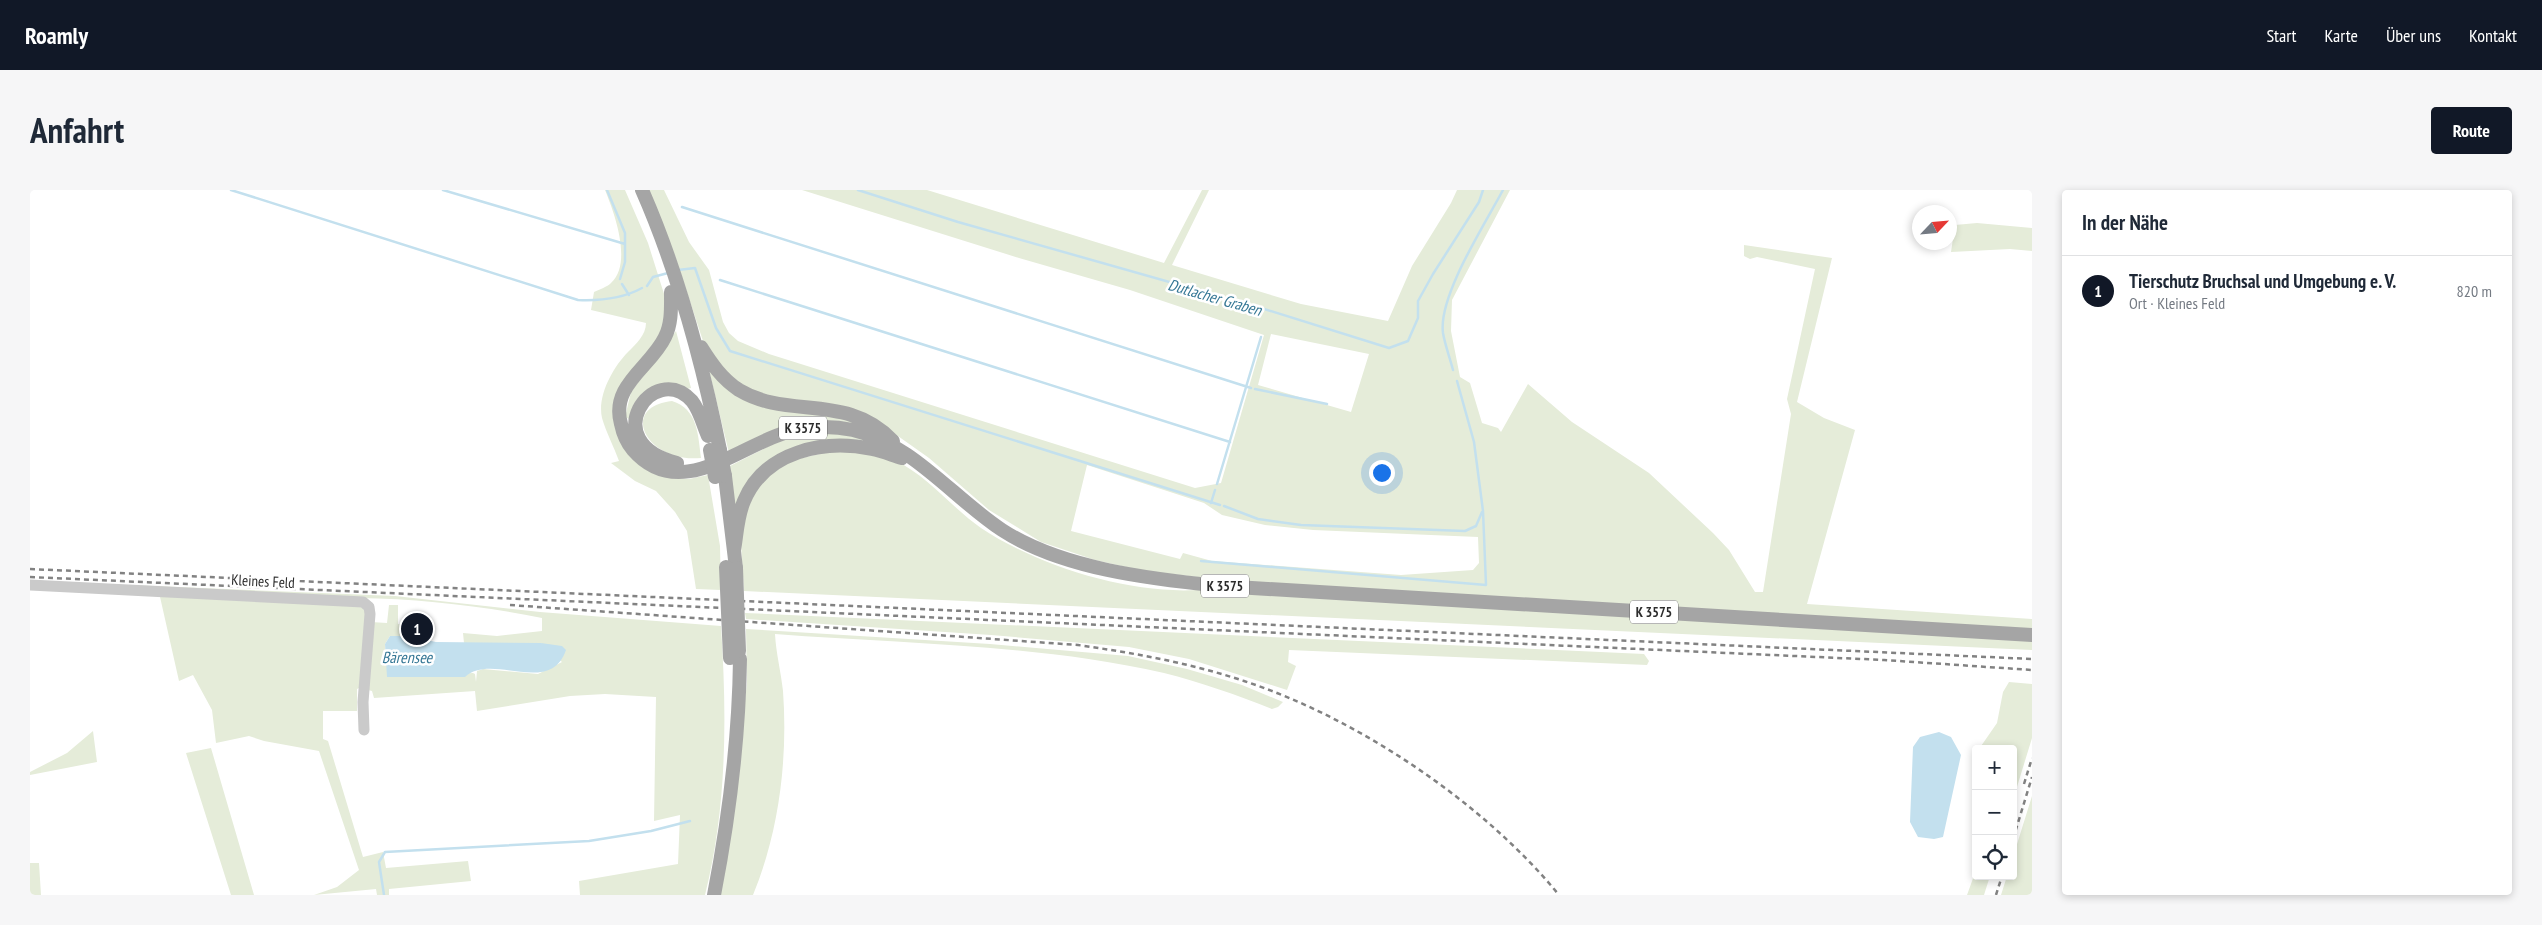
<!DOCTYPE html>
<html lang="de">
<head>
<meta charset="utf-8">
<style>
  :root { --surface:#fff; --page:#f6f6f7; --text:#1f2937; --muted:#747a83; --line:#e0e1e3; --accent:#111827 }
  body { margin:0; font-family:"PT Sans Narrow",sans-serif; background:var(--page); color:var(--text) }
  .controls { position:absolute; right:15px; bottom:15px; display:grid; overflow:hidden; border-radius:5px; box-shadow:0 2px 8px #0003 }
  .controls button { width:45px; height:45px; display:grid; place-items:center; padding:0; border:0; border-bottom:1px solid var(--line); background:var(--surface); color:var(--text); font:25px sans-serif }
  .compass { position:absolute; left:1882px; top:15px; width:45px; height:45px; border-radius:50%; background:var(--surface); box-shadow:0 2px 8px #0003; rotate:64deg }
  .you { position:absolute; left:1351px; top:282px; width:18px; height:18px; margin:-12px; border:4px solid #fff; border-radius:50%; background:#1a73e8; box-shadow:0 0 0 8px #1a73e833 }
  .badge { display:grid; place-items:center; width:32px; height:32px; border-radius:50%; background:var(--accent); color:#fff; font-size:16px; font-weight:700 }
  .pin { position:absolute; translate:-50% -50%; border:2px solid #fff; box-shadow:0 1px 5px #0006 }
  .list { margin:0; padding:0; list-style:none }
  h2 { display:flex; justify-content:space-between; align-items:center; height:65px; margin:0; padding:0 20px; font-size:21px }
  h2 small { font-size:16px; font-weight:400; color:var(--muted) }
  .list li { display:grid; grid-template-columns:32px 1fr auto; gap:15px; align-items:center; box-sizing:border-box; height:70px; padding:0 20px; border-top:1px solid var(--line) }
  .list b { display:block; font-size:19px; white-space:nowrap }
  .list p { margin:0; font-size:16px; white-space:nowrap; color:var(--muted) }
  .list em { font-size:16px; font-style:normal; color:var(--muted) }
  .icon { flex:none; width:28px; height:28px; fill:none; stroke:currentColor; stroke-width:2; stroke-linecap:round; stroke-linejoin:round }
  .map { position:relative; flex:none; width:2002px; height:705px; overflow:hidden; border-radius:5px }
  header { display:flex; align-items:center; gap:30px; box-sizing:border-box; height:70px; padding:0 25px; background:var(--accent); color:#fff }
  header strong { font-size:24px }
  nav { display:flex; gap:28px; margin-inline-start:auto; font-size:18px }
  .intro { display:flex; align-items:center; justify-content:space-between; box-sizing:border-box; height:120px; padding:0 30px }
  h1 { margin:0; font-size:35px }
  .button { padding:12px 22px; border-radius:5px; background:var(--accent); color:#fff; font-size:18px; font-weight:700 }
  main { display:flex; gap:30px; padding:0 30px }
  aside { flex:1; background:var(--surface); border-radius:5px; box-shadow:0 2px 8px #0003 }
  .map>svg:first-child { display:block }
  .green { fill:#e5ecd9; fill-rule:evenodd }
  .water { fill:#c3e0ee }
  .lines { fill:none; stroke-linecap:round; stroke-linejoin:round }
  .stream { stroke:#c3e0ee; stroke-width:2.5 }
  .minor { stroke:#cacaca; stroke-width:11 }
  .major { stroke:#a5a5a5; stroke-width:14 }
  .rail { stroke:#828282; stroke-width:2.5; stroke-dasharray:5 4; stroke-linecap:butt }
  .major-bridge { stroke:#a5a5a5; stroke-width:14 }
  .labels { text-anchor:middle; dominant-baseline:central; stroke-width:5; stroke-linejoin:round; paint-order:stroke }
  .shield { fill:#fff; stroke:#6c6c6c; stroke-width:1 }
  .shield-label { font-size:14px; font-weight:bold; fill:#2d2d2d }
  .street-label { font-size:15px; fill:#2d2d2d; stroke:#fff }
  .water-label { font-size:16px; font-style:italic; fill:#357795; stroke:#fff }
</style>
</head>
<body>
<header>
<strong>Roamly</strong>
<nav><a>Start</a><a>Karte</a><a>Über uns</a><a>Kontakt</a></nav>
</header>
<div class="intro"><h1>Anfahrt</h1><a class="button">Route</a></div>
<main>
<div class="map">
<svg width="2002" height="705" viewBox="0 0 2002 705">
  <rect width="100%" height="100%" fill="#fff"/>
  <path class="green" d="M575 0H595L618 53 635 107 633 143 585 229 646 288 659 289 678 285 690 356 691 400 666 399 657 341 645 322 626 301 605 291 581 273 589 271C584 257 576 242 572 228 567 206 583 177 598 162 606 154 616 145 616 133L561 120 564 102C570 99 577 97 581 93 603 73 584 22 575 0Z
    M618 0H634L659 52 679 80 693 132 699 143 708 151 739 164 1165 298 1191 293 1234 145 1100 100 989 68 772 0H897L1134 73 1172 0H1179L1142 75 1271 114 1358 131 1382 76 1421 13 1427 0H1480L1422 110 1421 141 1430 187 1440 193 1452 233 1468 238 1471 242 1498 194 1542 232 1619 283 1683 343 1699 360 1725 402H1733L1761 224 1757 209 1785 79 1727 67 1720 69 1714 66V55L1802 68 1767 212 1794 228 1825 240 1777 414 2002 429V441L1204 391 1114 381 1065 370 1011 352 959 320 899 268 858 239 719 200 695 182 673 151 645 66ZM1241 144 1339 164 1321 222 1228 195ZM1057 275 1174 313 1192 325 1235 335 1283 340 1448 347 1449 373 1443 380 1371 385 1182 371 1153 363 1150 369 1041 341Z
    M1947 33 2002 38V61L1980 59 1921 62 1925 35Z
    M646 141 661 198 657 199C643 194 620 195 609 207 603 213 601 222 599 229L595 227 601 202Z
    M679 180 700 199 799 222 837 235 816 233 699 263Z
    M642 211C668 219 668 245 671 268 616 273 588 217 642 211Z
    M784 242 815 243 841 251 763 258 704 318 700 276 749 251Z
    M812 259C829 262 849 264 864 270 897 285 921 317 951 338 1008 376 1098 404 1167 400L2002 451V460L714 401 710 340 723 300 754 272Z
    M101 395 365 406 510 422 691 436C697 527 697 617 675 705H550L549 691 648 674 650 625 624 631 626 507 575 504 540 506 447 521 445 501 344 508 342 501 338 500 341 432 357 433 359 415H368V434L378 435 377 446H360L355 454 358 487 443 483 445 484 446 492 447 481 453 479 508 484 532 472 511 453H434L433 443 467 446 512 441V428C452 416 391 409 329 408L336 417 333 496 327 499V521H293V549L298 551 333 667 353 662 356 678 438 671 441 691 359 699V705H347L346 699 284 705 307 697 329 680 289 561 234 551 219 546 186 553 182 520 163 485 149 491 128 398Z
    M715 423 1614 464 1619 471 1617 475 1259 460 1258 472 1266 476 1257 500 1159 469 1099 457 961 445 716 429Z
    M716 439 960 454 1098 466 1157 479 1212 495 1253 512 1248 517 1242 519C1207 505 1170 492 1134 483 1006 454 874 454 745 444 746 463 751 482 753 501 758 569 749 642 723 705H689L717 494Z
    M1979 492 2002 494V548L1983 610V559H1949L1967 533 1973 502Z
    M63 541 67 572 0 585V582L37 563Z
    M181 558 224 705H201L156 563Z
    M2002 606V705H1971L1977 686H1983V667Z
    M0 673H9L11 705H0Z
    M1946 680V686H1960L1954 705H1937Z"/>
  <path class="water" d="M360 446H377L406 452 511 453 532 456 536 460C520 507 462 462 435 487H357L355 454Z
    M1909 542 1921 547 1931 565 1913 647 1904 649 1888 647 1880 632 1883 557 1890 547Z"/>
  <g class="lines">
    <path class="stream" d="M201 0 548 110C571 111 592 109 612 98
      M413 0 595 54
      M577 0 595 43V72L590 89
      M828 0 928 32 1231 118 1359 158 1378 151 1388 128V111L1403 84 1449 12 1453 0
      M652 17 1221 198
      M648 80 665 78 686 138 700 161 1190 315
      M690 90 1200 252
      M592 94 599 105
      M617 96 623 87 638 83
      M1423 180C1420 168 1415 155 1413 143 1408 106 1455 34 1473 0
      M1225 199 1297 214
      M1187 294 1231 147
      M1181 313 1185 300
      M1194 316 1228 329 1271 335 1435 341 1446 336 1452 322
      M1171 371 1456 395 1453 321 1444 252 1427 191
      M354 705 349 672 355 662 559 651 621 641 660 631"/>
    <path class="minor" d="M0 395 333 412 339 417 340 424 333 512 334 540"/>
    <path class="major" d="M612 0C649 84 672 171 690 260
      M641 102C641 117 642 133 635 147 621 177 580 195 591 234 593 244 597 253 603 260 648 312 707 258 754 243 777 236 799 235 823 240 883 254 922 307 972 340 1032 379 1121 389 1190 396L2002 445
      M671 157C681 173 692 189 709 200 759 230 816 202 863 251
      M647 273C565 253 623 169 662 211 670 221 673 235 678 246
      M695 286 706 378
      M704 360C707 344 707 327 714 311 735 261 794 249 842 259 852 261 862 265 872 268
      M684 705C699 628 709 547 710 469"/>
    <path class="rail" d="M0 379 2002 469
      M0 387 1854 470 2002 480
      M480 415 1048 455C1104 463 1160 473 1214 491 1327 528 1453 612 1529 705
      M1994 594 2002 568
      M1983 649 2002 587
      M1966 705 1972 686"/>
    <path class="major-bridge" d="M680 260 685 287
      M690 260 695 286
      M696 377 700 468
      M706 378 709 461"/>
  </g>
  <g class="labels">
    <g class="shield">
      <rect x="749" y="226.5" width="48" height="23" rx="4"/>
      <rect x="1171" y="384.5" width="48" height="23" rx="4"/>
      <rect x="1600" y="410.5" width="48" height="23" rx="4"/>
    </g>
    <g class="shield-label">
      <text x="773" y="238">K 3575</text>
      <text x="1195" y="396">K 3575</text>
      <text x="1624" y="422">K 3575</text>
    </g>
    <g class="street-label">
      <text transform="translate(233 391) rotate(3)">Kleines Feld</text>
    </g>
    <g class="water-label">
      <text transform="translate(1185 107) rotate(16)">Dutlacher Graben</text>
      <text x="377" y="467">Bärensee</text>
    </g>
  </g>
</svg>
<div class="controls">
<button>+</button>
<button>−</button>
<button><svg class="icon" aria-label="locate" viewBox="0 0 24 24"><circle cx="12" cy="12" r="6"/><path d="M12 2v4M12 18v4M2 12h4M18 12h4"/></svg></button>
</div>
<svg class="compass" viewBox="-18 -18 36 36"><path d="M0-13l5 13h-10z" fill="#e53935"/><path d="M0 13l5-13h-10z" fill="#747a83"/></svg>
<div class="you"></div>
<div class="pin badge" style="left:387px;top:439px">1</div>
</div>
<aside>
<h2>In der Nähe<small></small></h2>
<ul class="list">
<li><span class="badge">1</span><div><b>Tierschutz Bruchsal und Umgebung e. V.</b><p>Ort · Kleines Feld</p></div><em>820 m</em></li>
</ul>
</aside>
</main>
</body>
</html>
